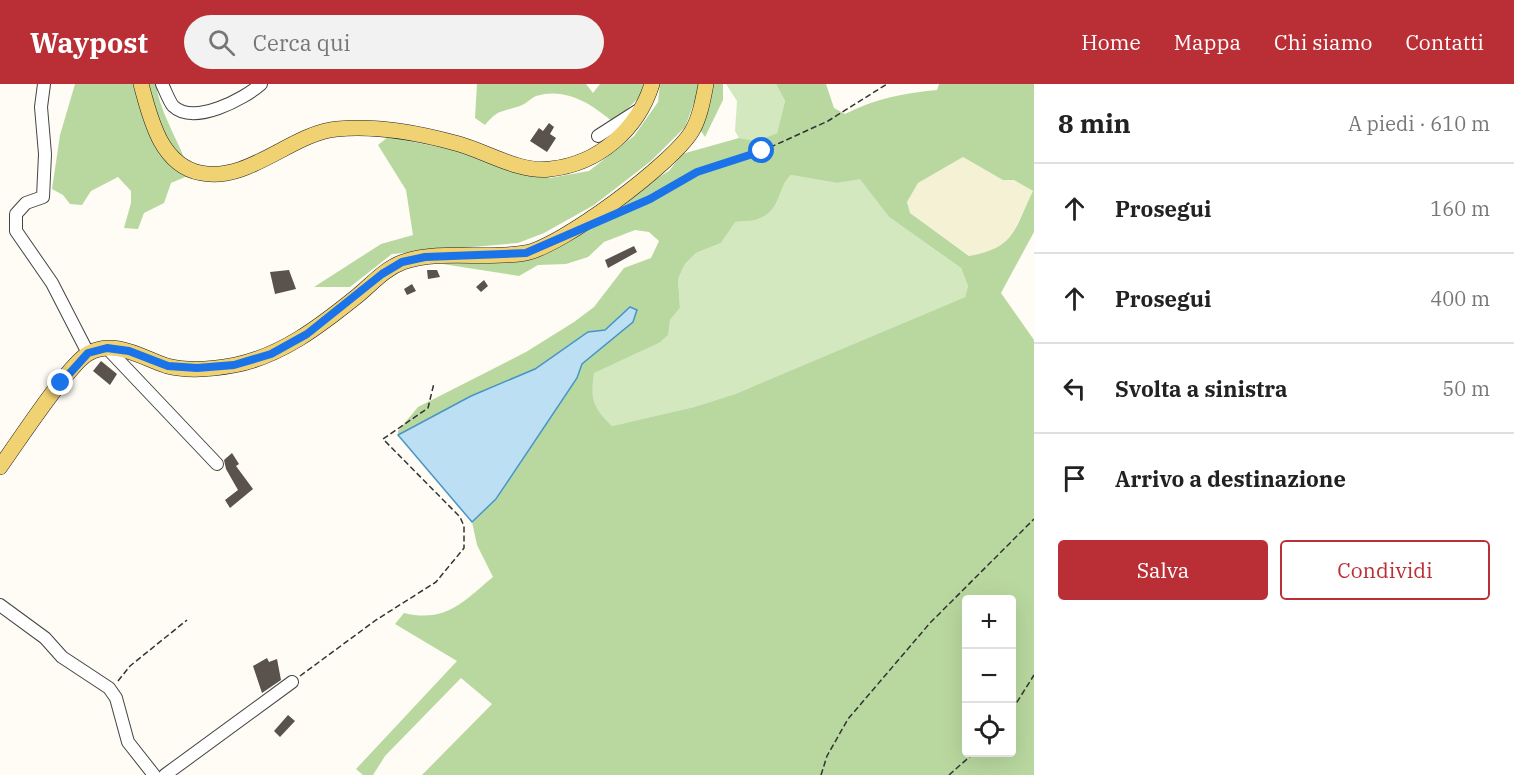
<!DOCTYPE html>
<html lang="it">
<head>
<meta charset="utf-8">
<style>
  :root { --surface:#fff; --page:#f2f2f2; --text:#222; --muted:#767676; --line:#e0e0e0; --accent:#ba2f36 }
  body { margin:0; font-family:"IBM Plex Serif",serif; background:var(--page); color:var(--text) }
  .controls { position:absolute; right:18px; bottom:18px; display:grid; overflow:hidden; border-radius:6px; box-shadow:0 6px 24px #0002 }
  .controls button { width:54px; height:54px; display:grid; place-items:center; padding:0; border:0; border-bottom:2px solid var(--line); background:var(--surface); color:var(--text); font:30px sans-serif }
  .stop { position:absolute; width:18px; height:18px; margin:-14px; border:4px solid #1a73e8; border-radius:50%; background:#fff }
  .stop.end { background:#1a73e8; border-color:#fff; box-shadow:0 2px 6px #0008 }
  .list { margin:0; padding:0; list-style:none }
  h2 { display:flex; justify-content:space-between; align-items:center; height:78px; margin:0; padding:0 24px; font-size:26px }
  h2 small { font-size:20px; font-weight:400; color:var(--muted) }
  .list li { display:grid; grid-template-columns:39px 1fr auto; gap:18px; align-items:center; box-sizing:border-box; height:90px; padding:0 24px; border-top:2px solid var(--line) }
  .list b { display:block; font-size:22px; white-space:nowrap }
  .list em { font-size:20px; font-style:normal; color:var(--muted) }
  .actions { display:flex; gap:12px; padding:18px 24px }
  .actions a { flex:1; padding:14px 0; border:2px solid var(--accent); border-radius:6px; text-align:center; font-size:21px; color:var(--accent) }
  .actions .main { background:var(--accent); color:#fff }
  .icon { flex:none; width:33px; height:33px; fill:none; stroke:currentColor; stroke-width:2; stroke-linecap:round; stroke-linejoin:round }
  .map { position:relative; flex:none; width:1034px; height:691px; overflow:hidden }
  header { display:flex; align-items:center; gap:36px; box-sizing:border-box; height:84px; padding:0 30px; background:var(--accent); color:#fff }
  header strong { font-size:28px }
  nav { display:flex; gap:33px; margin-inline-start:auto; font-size:21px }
  .search { width:420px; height:54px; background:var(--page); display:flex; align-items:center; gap:15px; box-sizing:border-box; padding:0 21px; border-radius:33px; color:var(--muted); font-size:22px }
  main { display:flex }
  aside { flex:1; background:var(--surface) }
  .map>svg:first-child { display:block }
  .farmland { fill:#f4f1d5 }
  .green { fill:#d4e8bf }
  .forest { fill:#b9d89f; fill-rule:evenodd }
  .water { fill:#bcdff3; stroke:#4794c6; stroke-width:1.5 }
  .building { fill:#59524d }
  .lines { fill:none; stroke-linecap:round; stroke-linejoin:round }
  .minor-casing { stroke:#444; stroke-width:14 }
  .major-casing { stroke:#222; stroke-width:16 }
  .path { stroke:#333; stroke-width:1.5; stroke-dasharray:6 3; stroke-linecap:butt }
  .minor { stroke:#fff; stroke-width:12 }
  .major { stroke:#f0d273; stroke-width:15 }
  .route { stroke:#1a73e8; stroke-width:8 }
</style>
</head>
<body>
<header>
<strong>Waypost</strong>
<div class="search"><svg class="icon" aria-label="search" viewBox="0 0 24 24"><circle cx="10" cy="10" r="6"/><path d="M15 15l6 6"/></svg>Cerca qui</div>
<nav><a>Home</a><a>Mappa</a><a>Chi siamo</a><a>Contatti</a></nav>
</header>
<main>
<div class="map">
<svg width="1034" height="691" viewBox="0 0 1034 691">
  <rect width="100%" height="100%" fill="#fefcf5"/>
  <path class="farmland" d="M963 73 1003 95 1014 96 1033 107 1008 159 991 168 970 172 910 129 907 118 918 99Z"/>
  <path class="green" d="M726 0H776L785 17 777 49 757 57 739 54 735 47 737 17Z
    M791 91 837 99 860 94 889 133 961 184 968 202 965 213 735 310 694 323 612 342C593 324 590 315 593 289L659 259 670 236 680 224 678 195 685 180 696 169 721 159 734 138C742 137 752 138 758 135 782 127 777 103 791 91Z"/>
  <path class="forest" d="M75 0H165L157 7C164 37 182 62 190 91L171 99 164 119 144 129 138 145 124 144 131 119V107L118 93 91 107 82 121 70 120 63 111 52 105 60 51Z
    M477 0H586L593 9 600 0H644L641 12 613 38C591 20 567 3 536 12 531 14 526 20 520 22 502 28 498 25 485 41L475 34Z
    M660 0H701L685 43 651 77 594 121 544 149 518 159 392 170 350 203H314L381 160 413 151 406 106 378 61 388 53 474 70 550 94 589 87 634 52 658 18Z
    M713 0H723V16L705 53 701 47Z
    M776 0H826L834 24 845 30C875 15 903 9 937 6L939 0H1034V148L1001 209 1034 256V691H422L492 620 461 594 385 672 373 691H363L356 685 457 577 395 540 404 529C446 539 463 518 493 493L477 461 472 438 497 415 577 294 582 280 633 238 629 223 605 246 588 248 535 285 471 312 398 351V347L418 323 526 268 574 238 594 223 624 184 651 174 659 157 649 148 635 146 604 158 588 173 566 180 538 181 519 192 436 179 518 175 669 87 682 70 739 54 757 57 777 49 785 17ZM963 73 1003 96H1014L1033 107C1014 145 1016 164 969 172L910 129 907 118 918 99ZM791 91 837 99 860 95 889 133 961 184 968 202 965 213 735 310 694 323 612 342C593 324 590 315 594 289L659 259 668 251 670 236 680 224 678 195 685 180 696 169 721 159 735 138C742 137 752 138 758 135 782 127 777 103 791 91ZM966 516H1012V668H966Z"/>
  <path class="water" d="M630 223 637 226 633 238 582 280 577 294 496 415 472 438 398 351 471 312 535 285 588 248 605 246Z"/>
  <path class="building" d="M549 39 554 43 550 50 556 54 547 68 530 57 539 44 543 47Z
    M634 162 637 168 608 184 605 176Z
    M289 186 296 205 275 210 270 188Z
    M427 186H437L440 193 428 195Z
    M484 196 488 202 481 208 476 203Z
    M412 200 416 207 407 211 404 205Z
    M101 277 117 290 110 301 93 287Z
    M232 369 239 380 236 382 253 405 230 424 225 416 238 406 226 385 224 376Z
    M267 574 269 578 277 575 281 596 262 609 253 582Z
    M288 631 295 637 280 653 274 647Z"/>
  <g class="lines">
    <defs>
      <path id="minor" d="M44 0 41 23 45 70 43 113 26 119 16 130V147L52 199 88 269
        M162 0C165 6 169 17 173 22 194 42 244 15 261 0
        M598 52 637 27
        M107 264 217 380
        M0 521 45 554 62 573 109 604 116 614 128 658 154 691
        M165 691 292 598"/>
      <path id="major" d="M141 0C150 33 160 81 201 89 248 99 292 49 337 45 378 41 419 49 459 60 487 68 520 89 550 85 599 80 638 45 652 0
        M0 383C16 361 69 279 89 269 116 255 142 274 167 282 187 287 214 285 235 281 281 272 320 242 356 213 371 201 384 185 403 178 441 165 485 176 525 169 561 163 673 79 692 47 700 33 703 16 706 0"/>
    </defs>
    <use href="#minor" class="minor-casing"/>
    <use href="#major" class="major-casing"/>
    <path class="path" d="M622 128 697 88 762 67 828 37 887 0
      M300 592 376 536 436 498 464 464V442L460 433 383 355 428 324 434 299
      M118 597 130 582 187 536
      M1012 626 1034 591
      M821 691 827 672 848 635 930 539 1034 435
      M949 691 975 668"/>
    <use href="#minor" class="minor"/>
    <use href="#major" class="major"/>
  </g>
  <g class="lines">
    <path class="route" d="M61 299 88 269 107 264 129 267 168 282 197 284 234 281 271 270 307 250 382 190 402 178 425 173 526 169 650 115 697 88 762 67"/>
  </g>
</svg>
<div class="controls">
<button>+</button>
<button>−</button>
<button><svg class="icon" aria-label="locate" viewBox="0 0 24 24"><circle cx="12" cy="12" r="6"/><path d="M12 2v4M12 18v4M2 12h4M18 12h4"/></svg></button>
</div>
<div class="stop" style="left:762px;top:67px"></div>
<div class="stop end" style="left:61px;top:299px"></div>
</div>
<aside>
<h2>8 min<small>A piedi · 610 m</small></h2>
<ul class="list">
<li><svg class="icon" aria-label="ahead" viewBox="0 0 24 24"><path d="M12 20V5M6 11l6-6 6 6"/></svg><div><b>Prosegui</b></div><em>160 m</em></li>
<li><svg class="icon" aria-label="ahead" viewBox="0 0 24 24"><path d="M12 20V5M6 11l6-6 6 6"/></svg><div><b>Prosegui</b></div><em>400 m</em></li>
<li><svg class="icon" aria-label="left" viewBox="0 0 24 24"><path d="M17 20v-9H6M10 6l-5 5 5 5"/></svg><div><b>Svolta a sinistra</b></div><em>50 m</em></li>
<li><svg class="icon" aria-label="arrive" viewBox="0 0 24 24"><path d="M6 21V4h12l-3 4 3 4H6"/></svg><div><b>Arrivo a destinazione</b></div></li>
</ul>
<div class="actions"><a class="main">Salva</a><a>Condividi</a></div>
</aside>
</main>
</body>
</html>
